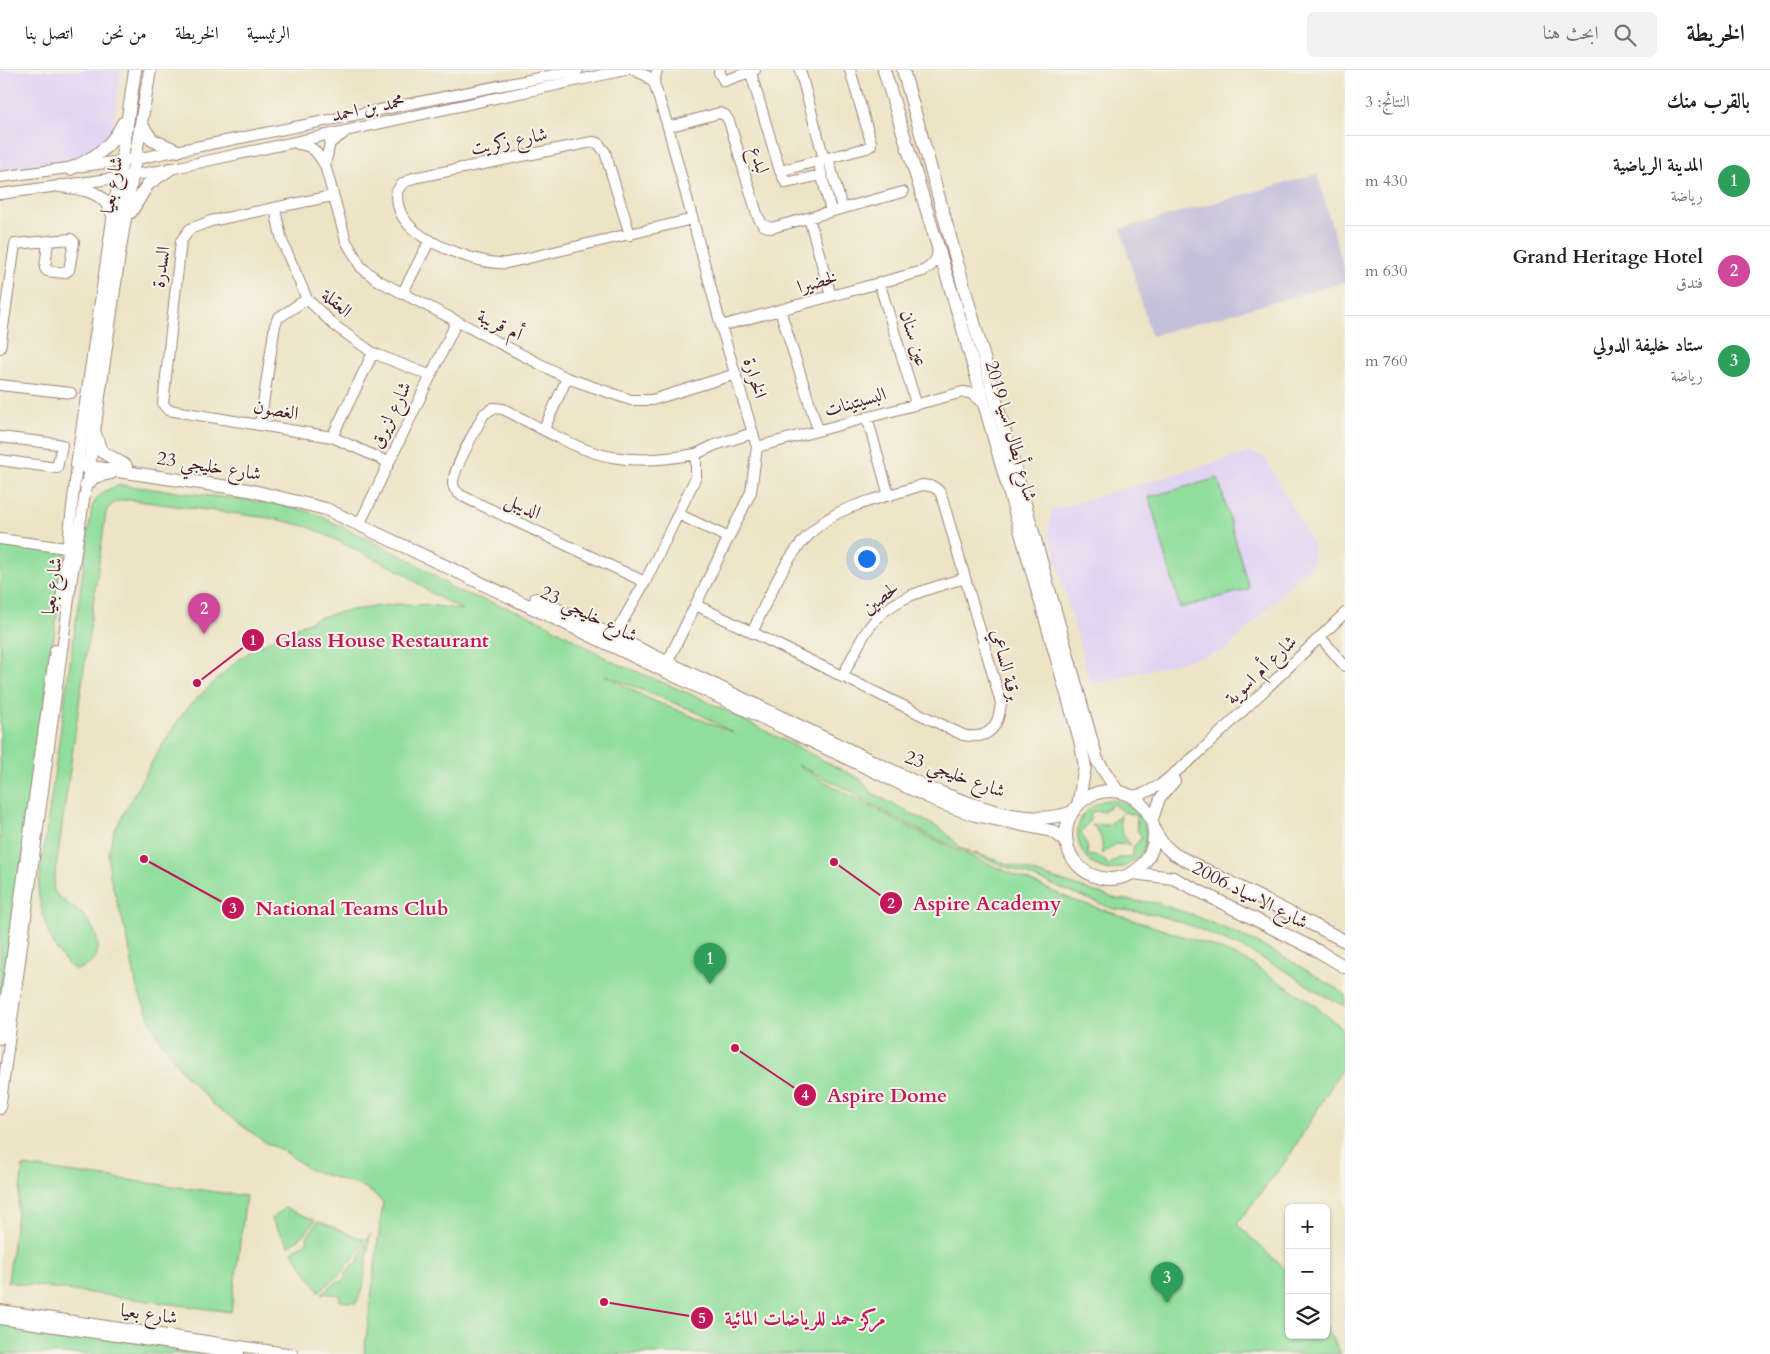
<!DOCTYPE html>
<html lang="ar">
<head>
<meta charset="utf-8">
<style>
  :root { --surface:#fff; --page:#f2f2f2; --text:#202124; --muted:#757577; --line:#e0e0e0; --accent:#1a73e8 }
  body { margin:0; font-family:Cardo,Amiri,serif; background:var(--page); color:var(--text); direction:rtl }
  .controls { position:absolute; right:15px; bottom:15px; display:grid; overflow:hidden; border-radius:8px; box-shadow:0 1px 4px #0004 }
  .controls button { width:45px; height:45px; display:grid; place-items:center; padding:0; border:0; border-bottom:1px solid var(--line); background:var(--surface); color:var(--text); font:25px sans-serif }
  .you { position:absolute; left:866px; top:488px; width:18px; height:18px; margin:-12px; border:4px solid #fff; border-radius:50%; background:#1a73e8; box-shadow:0 0 0 8px #1a73e833 }
  .badge { display:grid; place-items:center; width:32px; height:32px; border-radius:50%; background:var(--accent); color:#fff; font-size:16px; font-weight:700 }
  .pin { position:absolute; translate:-50% -41px; filter:drop-shadow(0 1px 2px #0008) }
  .pin::after { content:''; position:absolute; top:26px; width:18px; height:15px; background:inherit; clip-path:polygon(0 0,100% 0,50% 100%) }
  .list { margin:0; padding:0; list-style:none }
  h2 { display:flex; justify-content:space-between; align-items:center; height:65px; margin:0; padding:0 20px; font-size:21px }
  h2 small { font-size:16px; font-weight:400; color:var(--muted) }
  .list li { display:grid; grid-template-columns:32px 1fr auto; gap:15px; align-items:center; box-sizing:border-box; height:90px; padding:0 20px; border-top:1px solid var(--line) }
  .list b { display:block; font-size:19px; white-space:nowrap }
  .list p { margin:0; font-size:16px; white-space:nowrap; color:var(--muted) }
  .list em { font-size:16px; font-style:normal; color:var(--muted) }
  .icon { flex:none; width:28px; height:28px; fill:none; stroke:currentColor; stroke-width:2; stroke-linecap:round; stroke-linejoin:round }
  .map { position:relative; flex:none; width:1345px; height:1284px; overflow:hidden; direction:ltr }
  header { display:flex; align-items:center; gap:30px; box-sizing:border-box; height:70px; padding:0 25px; background:var(--surface); border-bottom:1px solid var(--line) }
  header strong { font-size:24px }
  nav { display:flex; gap:28px; margin-inline-start:auto; font-size:18px }
  .search { width:350px; height:45px; background:var(--page); display:flex; align-items:center; gap:12px; box-sizing:border-box; padding:0 18px; border-radius:8px; color:var(--muted); font-size:19px }
  main { display:flex }
  aside { flex:1; background:var(--surface) }
  .map>svg:first-child { display:block }
  .built { fill:#e1d4f3 }
  .industrial { fill:#c5c0da }
  .green { fill:#91de9c; stroke:#6e7e64; fill-rule:evenodd }
  .lines { fill:none; stroke-linecap:round; stroke-linejoin:round }
  .minor-casing { stroke:#9c8278; stroke-width:12 }
  .major-casing { stroke:#9c8278; stroke-width:14 }
  .minor { stroke:#fff; stroke-width:10 }
  .major { stroke:#fff; stroke-width:12 }
  .labels { text-anchor:middle; dominant-baseline:central; stroke-width:4; stroke-linejoin:round; paint-order:stroke }
  .street-label { font-size:19px; fill:#4a1f2b; stroke:#f7f3e8 }
  .leader { fill:none; stroke:#c2185b; stroke-width:2 }
  .callout-dot { fill:#c2185b; stroke:#f7f3e8; stroke-width:2 }
  .mark-label { font-size:15px; text-anchor:middle; font-weight:bold; fill:#fff }
  .callout-label { font-size:20px; text-anchor:middle; font-weight:bold; fill:#c2185b; stroke:#f7f3e8; stroke-width:4; stroke-linejoin:round; paint-order:stroke }
</style>
</head>
<body>
<header>
<strong>الخريطة</strong>
<div class="search"><svg class="icon" aria-label="search" viewBox="0 0 24 24"><circle cx="10" cy="10" r="6"/><path d="M15 15l6 6"/></svg>ابحث هنا</div>
<nav><a>الرئيسية</a><a>الخريطة</a><a>من نحن</a><a>اتصل بنا</a></nav>
</header>
<main>
<aside>
<h2>بالقرب منك<small>النتائج: 3</small></h2>
<ul class="list">
<li><span class="badge" style="background:#2e9e5b">1</span><div><b>المدينة الرياضية</b><p>رياضة</p></div><em>430 m</em></li>
<li><span class="badge" style="background:#d1479c">2</span><div><b>Grand Heritage Hotel</b><p>فندق</p></div><em>630 m</em></li>
<li><span class="badge" style="background:#2e9e5b">3</span><div><b>ستاد خليفة الدولي</b><p>رياضة</p></div><em>760 m</em></li>
</ul>
</aside>
<div class="map">
<svg width="1345" height="1284" viewBox="0 0 1345 1284">
  <rect width="100%" height="100%" fill="#f7f3e8"/>
  <filter id="ink" filterUnits="userSpaceOnUse"><feTurbulence type="fractalNoise" baseFrequency=".02" numOctaves="2"/><feDisplacementMap in="SourceGraphic" scale="10" xChannelSelector="R" yChannelSelector="G"/><feConvolveMatrix kernelMatrix="1 2 1 2 8 2 1 2 1" color-interpolation-filters="sRGB"/></filter>
  <filter id="wash" filterUnits="userSpaceOnUse"><feTurbulence type="fractalNoise" baseFrequency=".0096" numOctaves="4" result="noise"/><feDisplacementMap in="SourceGraphic" scale="20" xChannelSelector="R" yChannelSelector="G"/><feGaussianBlur stdDeviation="1.12" result="paint"/><feColorMatrix in="noise" values="0 0 0 0 0 0 0 0 0 0 0 0 0 0 0 0 0 1.4 0 .05"/><feComposite in="paint" operator="in"/></filter>
  <g filter="url(#wash)">
    <rect width="100%" height="100%" fill="#ede4c6"/>
    <path class="built" d="M0 0H121L112 63 89 83 47 94 0 99Z
      M1251 382 1265 388 1315 478 1312 494 1226 580 1096 614 1090 612 1048 462 1052 440Z"/>
    <path class="industrial" d="M1317 104 1345 202V212L1151 266 1121 159Z"/>
    <path class="green" d="M1218 408 1249 519 1180 538 1149 427Z
      M120 415 278 434 314 443 412 491 457 521 515 540 547 554 611 591 700 628 860 709 872 723 943 760 962 779 1117 829 1156 833 1196 846 1249 869 1291 891 1345 924V936L1321 924 1286 901 1244 879 1192 856 1154 844 1114 839 938 770 865 731 853 722 798 695 834 717 934 770 1073 830 1209 875 1249 892 1313 934 1345 961 1344 995 1288 1088 1237 1154 1289 1204V1265H1326V1257L1341 1284H364L383 1132 366 1118 310 1100 284 1081 266 1073 214 1035 184 1004 157 965 137 919 127 866 110 807 108 783 114 761 153 690 179 649 191 634 240 588 283 563 318 548 344 541 396 534 430 535 463 540 431 523 404 503 309 457 276 449 130 430C119 430 111 432 106 442L53 820C61 831 74 837 84 846 102 866 106 894 75 900 50 881 43 850 38 821L92 437C98 424 106 419 120 415ZM605 605 694 641 732 662 649 629Z
      M0 471 66 480 0 950Z
      M1106 730C1127 729 1146 743 1146 766 1146 770 1145 777 1143 781 1098 837 1043 750 1106 730ZM1113 734 1123 742 1136 745 1137 760 1142 767 1134 776 1132 788H1119L1109 795 1100 787 1088 785 1087 775 1081 762 1089 752 1091 742 1104 741Z
      M1121 744C1119 758 1122 765 1131 775L1116 774 1102 784C1103 773 1102 763 1092 755H1109Z
      M23 1096 246 1126 231 1242 8 1212Z
      M285 1138 315 1150 305 1164 289 1176 271 1149Z
      M318 1151 365 1170C353 1192 339 1207 319 1221L292 1181 308 1171 307 1167Z
      M370 1164 363 1218 356 1233 340 1231V1225L322 1223 339 1210 341 1212 346 1207 344 1205 355 1193 357 1194Z
      M0 1252 220 1284H0Z"/>
  </g>
  <g filter="url(#ink)">
    <g class="lines">
      <defs>
        <path id="minor" d="M634 0 647 6 654 13
          M657 0 654 13 668 57 721 256 757 377 751 422 665 597
          M720 0 719 2 724 11 755 0
          M750 0 780 101 828 88
          M800 0 824 89
          M668 57 719 43 725 45 729 51 758 147 763 155 771 158 903 122
          M343 64 330 73 325 95 346 171 361 197 377 210 567 308 631 330H652L736 304
          M298 74C313 75 317 83 325 95
          M818 91 831 141
          M780 101 786 113 821 105
          M0 107 136 89 578 0
          M0 124 109 109 170 99 625 0
          M332 126 211 151 190 159 181 171 163 334 168 340 332 367 388 392
          M842 138 828 88 867 78 871 75V72L850 0
          M275 139 282 171 307 229 334 255 373 283 429 305
          M809 148 831 226
          M630 165 605 82 598 73 592 72 413 108 402 114 397 121C397 132 398 141 405 150 420 173 480 195 507 193L693 149
          M879 212 916 333
          M402 224 430 170
          M780 240 818 360
          M721 256 923 201C934 195 937 190 938 179
          M0 278 15 174 71 169 74 172 69 200 64 203 47 201 45 198 48 171
          M0 315 71 323
          M493 338 503 339C534 354 579 382 612 387 640 392 669 389 696 384V407L645 512 462 426C458 423 453 419 453 414 452 401 477 357 484 344Z
          M867 347 889 426
          M260 354 275 255 278 248 307 229
          M544 359 567 308
          M0 367 58 374 62 375 57 398 0 390
          M332 367 373 283
          M757 377 963 322 970 323 983 333
          M696 384 715 375 753 363
          M678 444 729 468
          M360 453 456 253
          M0 469 73 479
          M61 531 77 395
          M696 535C785 579 874 622 963 665 989 671 999 656 1001 633L941 424C936 416 931 416 922 415 894 425 864 430 838 443 793 466 772 519 752 563
          M618 559 645 512
          M1320 567 1345 596
          M842 607C851 591 858 573 868 559 890 526 930 519 965 508
          M1130 726 1143 724 1160 715 1200 682 1345 543
          M1152 752 1160 728 1175 711
          M0 969 55 580
          M0 1039 70 521 89 397
          M0 1240 293 1284
          M0 1249 239 1284"/>
        <path id="major" d="M135 0 77 395 249 420 326 439 943 734 975 745 1052 761 1061 767 1067 775
          M884 0 962 256 1080 670 1085 697 1078 735
          M903 0 1097 690 1118 722
          M142 55 152 70 178 81
          M70 99C93 89 112 77 123 53
          M60 116C83 119 103 120 112 143
          M131 142 148 114 170 99
          M94 361 101 381 126 396
          M89 397 120 178 150 0
          M86 416 94 407 111 403
          M536 529 928 718C972 734 1026 759 1073 742
          M1066 765a44 44 0 1 1 88 0a44 44 0 1 1-88 0Z
          M1154 760 1163 774 1174 784 1345 871
          M1133 803 1173 808 1320 882 1345 897"/>
      </defs>
      <use href="#minor" class="minor-casing"/>
      <use href="#major" class="major-casing"/>
      <use href="#minor" class="minor"/>
      <use href="#major" class="major"/>
    </g>
  </g>
  <g class="labels">
    <g class="street-label">
      <text transform="translate(368 38) rotate(-12)">محمد بن احمد</text>
      <text transform="translate(509 71) rotate(-11)">شارع زكريت</text>
      <text transform="translate(759 90) rotate(73)">لبدع</text>
      <text transform="translate(112 115) rotate(-80)">شارع بعيا</text>
      <text transform="translate(161 197) rotate(-82)">السدرة</text>
      <text transform="translate(817 212) rotate(-16)">لخضيرا</text>
      <text transform="translate(337 233) rotate(42)">العقلة</text>
      <text transform="translate(500 255) rotate(26)">أم قريبة</text>
      <text transform="translate(914 268) rotate(73)">عين سنان</text>
      <text transform="translate(755 308) rotate(73)">الخرارة</text>
      <text transform="translate(855 332) rotate(-16)">البسيتينات</text>
      <text transform="translate(276 340) rotate(10)">الغصون</text>
      <text transform="translate(391 345) rotate(-65)">شارع لزيرق</text>
      <text transform="translate(1011 361) rotate(74)">شارع أبطال اسيا 2019</text>
      <text transform="translate(209 396) rotate(9)">شارع خليجي 23</text>
      <text transform="translate(523 436) rotate(25)">الديبل</text>
      <text transform="translate(52 516) rotate(-82)">شارع بعيا</text>
      <text transform="translate(880 528) rotate(-38)">لحصين</text>
      <text transform="translate(589 544) rotate(26)">شارع خليجي 23</text>
      <text transform="translate(1006 595) rotate(76)">برقـة الساعي</text>
      <text transform="translate(1261 600) rotate(-44)">شارع أم اسوية</text>
      <text transform="translate(955 704) rotate(20)">شارع خليجي 23</text>
      <text transform="translate(1250 825) rotate(27)">شارع الاسياد 2006</text>
      <text transform="translate(149 1244) rotate(8)">شارع بعيا</text>
    </g>
  </g>
  <path class="leader" d="M197 613L253 570M834 792L891 833M144 789L233 838M735 978L805 1025M604 1232L702 1248"/>
  <g class="callout-dot">
    <circle cx="197" cy="613" r="5"/>
    <circle cx="834" cy="792" r="5"/>
    <circle cx="144" cy="789" r="5"/>
    <circle cx="735" cy="978" r="5"/>
    <circle cx="604" cy="1232" r="5"/>
    <circle cx="253" cy="570" r="12"/>
    <circle cx="891" cy="833" r="12"/>
    <circle cx="233" cy="838" r="12"/>
    <circle cx="805" cy="1025" r="12"/>
    <circle cx="702" cy="1248" r="12"/>
  </g>
  <g class="mark-label">
    <text x="253" y="575">1</text>
    <text x="891" y="838">2</text>
    <text x="233" y="843">3</text>
    <text x="805" y="1030">4</text>
    <text x="702" y="1253">5</text>
  </g>
  <g class="callout-label">
    <text x="382" y="577">Glass House Restaurant</text>
    <text x="987" y="840">Aspire Academy</text>
    <text x="352" y="845">National Teams Club</text>
    <text x="887" y="1032">Aspire Dome</text>
    <text x="805" y="1255">مركز حمد للرياضات المائية</text>
  </g>
</svg>
<div class="controls">
<button>+</button>
<button>−</button>
<button><svg class="icon" aria-label="layers" viewBox="0 0 24 24"><path d="M12 4l9 5-9 5-9-5zM3 14l9 5 9-5"/></svg></button>
</div>
<div class="you"></div>
<div class="pin badge" style="left:710px;top:914px;background:#2e9e5b">1</div>
<div class="pin badge" style="left:204px;top:564px;background:#d1479c">2</div>
<div class="pin badge" style="left:1167px;top:1233px;background:#2e9e5b">3</div>
</div>
</main>
</body>
</html>
